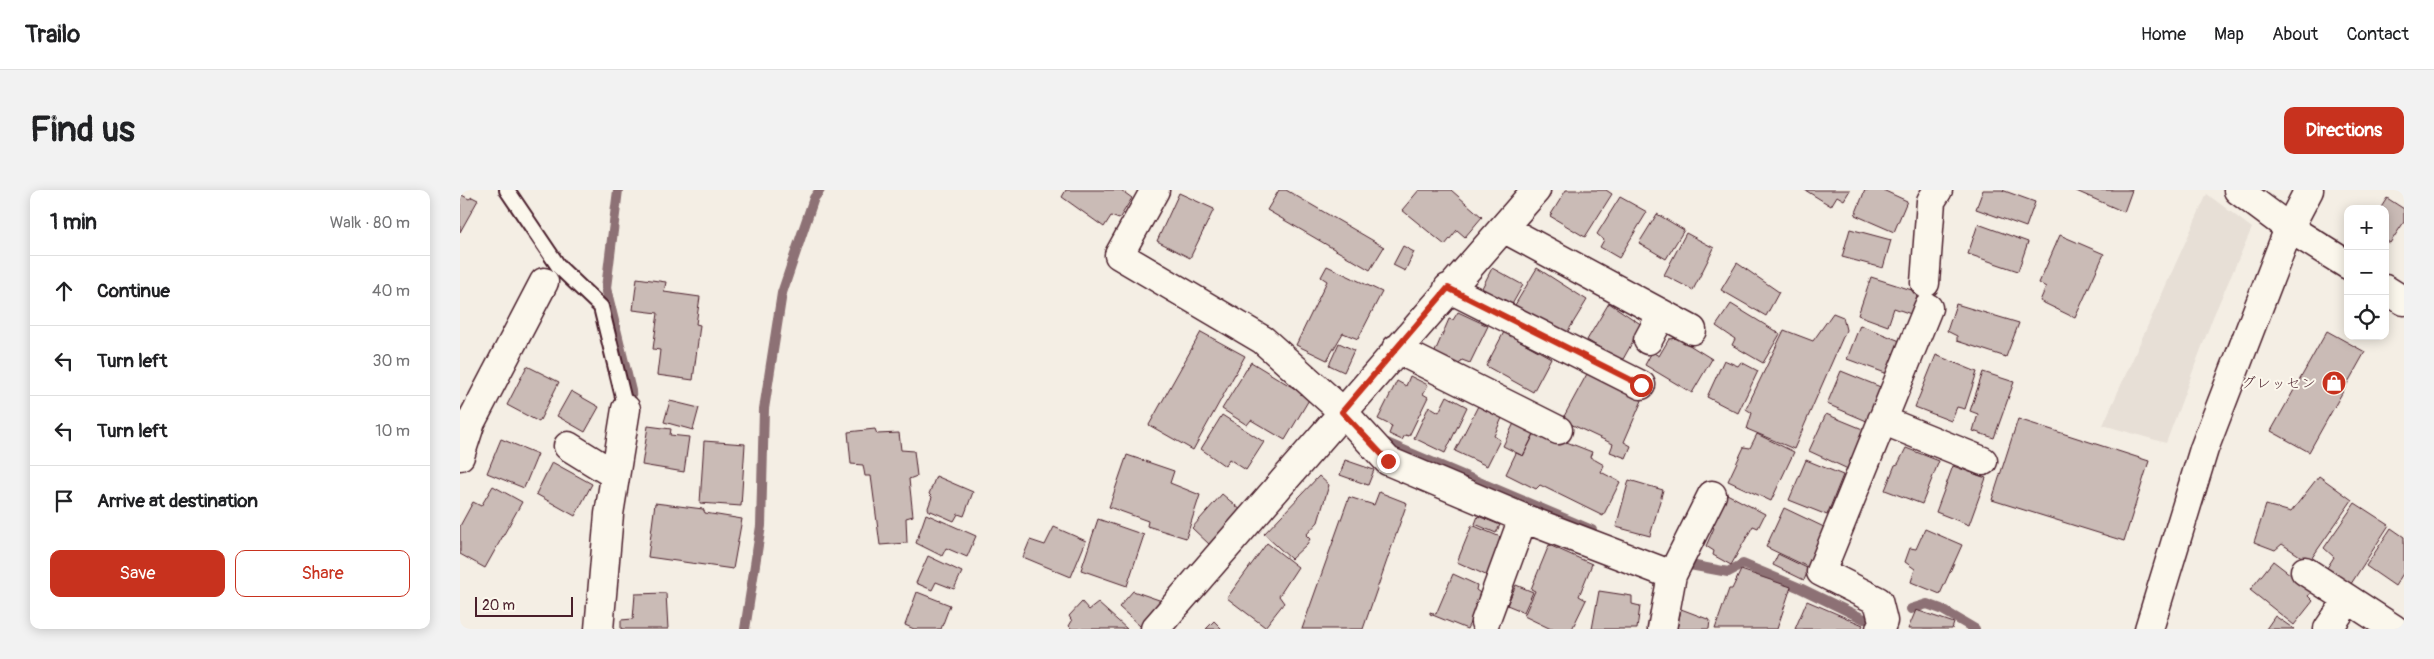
<!DOCTYPE html>
<html lang="en">
<head>
<meta charset="utf-8">
<style>
  :root { --surface:#fff; --page:#f2f2f2; --text:#202124; --muted:#757577; --line:#e0e0e0; --accent:#c8321e }
  body { margin:0; font-family:Pangolin,"Klee One",sans-serif; background:var(--page); color:var(--text) }
  .controls { position:absolute; right:15px; top:15px; display:grid; overflow:hidden; border-radius:10px; box-shadow:0 2px 12px #0003 }
  .controls button { width:45px; height:45px; display:grid; place-items:center; padding:0; border:0; border-bottom:1px solid var(--line); background:var(--surface); color:var(--text); font:25px sans-serif }
  .scale { position:absolute; left:15px; bottom:12px; width:98px; box-sizing:border-box; padding-left:5px; border:2px solid #4a1f2b; border-top:0; font-size:14px; line-height:18px; white-space:nowrap; color:#4a1f2b; -webkit-text-stroke:4px #fbf7ec; paint-order:stroke }
  .stop { position:absolute; width:15px; height:15px; margin:-11px; border:4px solid #c8321e; border-radius:50%; background:#fff }
  .stop.end { background:#c8321e; border-color:#fff; box-shadow:0 1px 5px #0008 }
  .list { margin:0; padding:0; list-style:none }
  h2 { display:flex; justify-content:space-between; align-items:center; height:65px; margin:0; padding:0 20px; font-size:21px }
  h2 small { font-size:16px; font-weight:400; color:var(--muted) }
  .list li { display:grid; grid-template-columns:32px 1fr auto; gap:15px; align-items:center; box-sizing:border-box; height:70px; padding:0 20px; border-top:1px solid var(--line) }
  .list b { display:block; font-size:19px; white-space:nowrap }
  .list em { font-size:16px; font-style:normal; color:var(--muted) }
  .actions { display:flex; gap:10px; padding:15px 20px }
  .actions a { flex:1; padding:11px 0; border:1px solid var(--accent); border-radius:10px; text-align:center; font-size:18px; color:var(--accent) }
  .actions .main { background:var(--accent); color:#fff }
  .icon { flex:none; width:28px; height:28px; fill:none; stroke:currentColor; stroke-width:2; stroke-linecap:round; stroke-linejoin:round }
  .map { position:relative; flex:none; width:1944px; height:439px; overflow:hidden; border-radius:10px }
  header { display:flex; align-items:center; gap:30px; box-sizing:border-box; height:70px; padding:0 25px; background:var(--surface); border-bottom:1px solid var(--line) }
  header strong { font-size:24px }
  nav { display:flex; gap:28px; margin-inline-start:auto; font-size:18px }
  .intro { display:flex; align-items:center; justify-content:space-between; box-sizing:border-box; height:120px; padding:0 30px }
  h1 { margin:0; font-size:35px }
  .button { padding:12px 22px; border-radius:10px; background:var(--accent); color:#fff; font-size:18px; font-weight:700 }
  main { display:flex; gap:30px; padding:0 30px }
  aside { flex:1; background:var(--surface); border-radius:10px; box-shadow:0 2px 12px #0003 }
  .map>svg:first-child { display:block }
  .built { fill:#e7dfd6 }
  .lines { fill:none; stroke-linecap:round; stroke-linejoin:round }
  .stream { stroke:#8d7174; stroke-width:10 }
  .building { fill:#cabbb6; stroke:#4a1f2b }
  .service-casing { stroke:#4a1f2b; stroke-width:18 }
  .minor-casing { stroke:#4a1f2b; stroke-width:31 }
  .tertiary-casing { stroke:#4a1f2b; stroke-width:31 }
  .service { stroke:#fbf7ec; stroke-width:14 }
  .minor { stroke:#fbf7ec; stroke-width:28 }
  .tertiary { stroke:#fbf7ec; stroke-width:28 }
  .route { stroke:#c8321e; stroke-width:6 }
  .labels { text-anchor:middle; dominant-baseline:central; stroke-width:4; stroke-linejoin:round; paint-order:stroke }
  .poi-label { font-size:15px; fill:#4a1f2b; stroke:#fbf7ec; text-anchor:end }
</style>
</head>
<body>
<header>
<strong>Trailo</strong>
<nav><a>Home</a><a>Map</a><a>About</a><a>Contact</a></nav>
</header>
<div class="intro"><h1>Find us</h1><a class="button">Directions</a></div>
<main>
<aside>
<h2>1 min<small>Walk · 80 m</small></h2>
<ul class="list">
<li><svg class="icon" aria-label="ahead" viewBox="0 0 24 24"><path d="M12 20V5M6 11l6-6 6 6"/></svg><div><b>Continue</b></div><em>40 m</em></li>
<li><svg class="icon" aria-label="left" viewBox="0 0 24 24"><path d="M17 20v-9H6M10 6l-5 5 5 5"/></svg><div><b>Turn left</b></div><em>30 m</em></li>
<li><svg class="icon" aria-label="left" viewBox="0 0 24 24"><path d="M17 20v-9H6M10 6l-5 5 5 5"/></svg><div><b>Turn left</b></div><em>10 m</em></li>
<li><svg class="icon" aria-label="arrive" viewBox="0 0 24 24"><path d="M6 21V4h12l-3 4 3 4H6"/></svg><div><b>Arrive at destination</b></div></li>
</ul>
<div class="actions"><a class="main">Save</a><a>Share</a></div>
</aside>
<div class="map">
<svg width="1944" height="439" viewBox="0 0 1944 439">
  <rect width="100%" height="100%" fill="#f4eee4"/>
  <filter id="ink" filterUnits="userSpaceOnUse"><feTurbulence type="fractalNoise" baseFrequency=".02" numOctaves="2"/><feDisplacementMap in="SourceGraphic" scale="10" xChannelSelector="R" yChannelSelector="G"/><feConvolveMatrix kernelMatrix="1 2 1 2 8 2 1 2 1" color-interpolation-filters="sRGB"/></filter>
  <g filter="url(#ink)">
    <path class="built" d="M1747 4 1792 38 1753 127 1706 253 1643 235Z"/>
    <g class="lines">
      <path class="stream" d="M158 0 146 98 171 201 172 219
        M920 250 1132 340
        M1230 375 1268 382 1283 374 1340 398 1404 429
        M1451 419 1467 414 1481 419 1515 439
        M285 439 301 336 304 219 322 103 354 8 360 0"/>
    </g>
    <path class="building" d="M606 0H661L672 8 659 29 651 26 644 37 602 7Z
      M819 0H826L924 57 910 80 807 20Z
      M959 0H991L1022 27 1005 47 997 40 985 55 942 20Z
      M1106 0H1146L1152 4 1125 47 1090 26Z
      M1345 0H1390L1384 10 1377 6 1371 16Z
      M1405 0H1423L1447 11 1434 42 1395 25Z
      M1523 0H1542L1575 12 1566 37 1516 19Z
      M1614 0H1672L1664 22Z
      M719 3 754 19 730 68 697 51Z
      M0 4 9 9 12 7 18 10 0 42Z
      M1160 7 1187 22 1159 68 1140 57 1144 50 1137 44Z
      M1927 8 1944 19V32L1930 53 1925 50V19H1920Z
      M1197 24 1224 40 1206 69 1179 53Z
      M1518 34 1568 52 1558 81 1508 64Z
      M1390 39 1431 50 1423 78 1382 67Z
      M1226 43 1254 58 1233 100 1204 85Z
      M1600 45 1644 64 1615 128 1580 111 1586 97 1579 93Z
      M943 56 954 62 945 81 933 75Z
      M1277 73 1319 102 1306 126 1261 100Z
      M867 76 922 102 898 149 883 143 867 170 836 155 867 91 861 87Z
      M1032 78 1063 95 1050 118 1020 102Z
      M1077 78 1127 110 1105 146 1055 115Z
      M1411 87 1458 102 1451 124 1434 118 1428 136 1398 125Z
      M177 88 206 92 204 102 240 107 236 134 240 135 233 190 197 185 200 160 193 159 198 123 173 120Z
      M1149 113 1182 135 1162 171 1127 150Z
      M1271 114 1320 144 1303 173 1272 155 1275 149 1256 136Z
      M1496 114 1559 133 1546 167 1497 151V146L1487 141Z
      M998 122 1028 136 1010 173 1002 170 998 176 974 164 989 129 993 130Z
      M1373 123 1383 127 1386 140 1334 259 1287 239 1292 223 1286 219 1324 140 1353 151Z
      M1400 135 1440 151 1428 184 1387 169Z
      M1867 141 1905 162 1849 262 1811 241Z
      M741 142 785 166 733 260 689 235Z
      M1044 142 1091 168 1073 202 1026 176Z
      M1218 148 1252 169 1232 203 1185 175 1192 162 1199 166 1209 149Z
      M879 153 894 160 884 182 869 175Z
      M1476 165 1517 182 1505 219 1497 217 1491 231 1455 217Z
      M1264 170 1278 176 1281 172 1298 181 1278 223 1247 207Z
      M791 172 850 208 825 250 791 230 787 235 762 219Z
      M67 176 99 192 79 232 47 215Z
      M1381 181 1423 198 1409 232 1367 214Z
      M1128 182 1183 208 1164 252 1171 256 1166 268 1150 262 1153 254 1102 230Z
      M1523 182 1554 192 1534 248 1513 241 1518 224 1510 221Z
      M950 186 968 195 963 204 968 207 949 246 945 245 942 250 929 244 932 236 918 229 937 191 946 196Z
      M111 201 139 217 125 242 97 226Z
      M987 206 1007 217 985 263 954 248 969 216 979 222Z
      M210 211 239 218 233 240 204 232Z
      M1018 216 1042 228 1034 246 1040 250 1027 276 995 261Z
      M1366 224 1405 240 1388 279 1349 261Z
      M762 225 804 252 786 280 769 269 765 276 741 259Z
      M1558 229 1689 271 1664 351 1532 310Z
      M1055 231 1076 240 1063 266 1043 256Z
      M188 236 211 239 210 245 229 247 224 282 182 275Z
      M415 239 417 244 439 243 441 260 454 261 457 286 449 289 453 326 446 328 447 353 420 355 411 286H405L403 275 391 274 388 242Z
      M1076 240 1132 262 1130 267 1144 275 1141 282 1160 292 1143 326 1080 295 1076 299 1046 284 1056 263 1063 266Z
      M1297 244 1334 262 1311 311 1268 291 1284 257 1290 258Z
      M41 249 78 264 64 298 27 283Z
      M244 251 285 254 281 316 240 313Z
      M1446 258 1479 271 1462 314 1425 300 1435 275 1438 274Z
      M667 265 714 281 710 293 740 305 726 348 687 336 688 331 649 317Z
      M885 270 914 280 908 295 880 285Z
      M1346 270 1383 285 1367 325 1329 310Z
      M92 272 132 294 115 326 76 304Z
      M1493 276 1526 288 1509 335 1476 322Z
      M476 286 513 302 504 326 498 324 494 331 471 321 470 323 468 318 472 307 469 304Z
      M859 286 869 295 858 332 846 345 850 349 847 354 831 369 804 344Z
      M1859 286 1892 310 1849 372 1822 354 1815 360 1794 352 1806 315 1831 322Z
      M1169 290 1203 300 1190 346 1156 337Z
      M33 296 62 312 25 378 0 364V336L13 312 21 316Z
      M919 302 947 313 903 439H842L889 307 914 315Z
      M762 304 782 321 750 355 732 338Z
      M1267 304 1305 324 1298 338 1293 336 1271 375 1253 365 1254 361 1246 356 1254 338 1249 334Z
      M195 313 243 319 245 323 282 329 273 379 188 367Z
      M1895 313 1929 335 1887 400 1877 386 1867 378 1874 367 1864 358Z
      M1324 318 1366 338 1348 377 1306 357Z
      M466 324 516 346 507 367 486 358 482 366 456 353Z
      M1018 326 1040 335 1036 343 1015 334Z
      M638 329 684 345 667 396 621 380Z
      M1012 335 1045 349 1030 387 997 372Z
      M594 337 626 351 611 387 563 367 570 350 585 355Z
      M1931 338 1944 347V382L1935 396 1906 376Z
      M1465 339 1502 355 1480 404 1451 392 1455 379 1445 372 1450 358 1456 359Z
      M807 353 838 377 819 406 824 413 805 437 767 408Z
      M1089 355 1132 374 1119 406 1126 410 1112 439H1091L1064 426 1075 401 1071 399Z
      M1318 364 1349 379 1344 390 1313 375Z
      M468 366 502 382 494 399 476 392 472 400 456 393Z
      M1813 371 1852 401 1848 406 1853 411 1834 435 1790 400Z
      M1281 380 1331 397 1317 439H1255L1269 399H1272Z
      M993 384 1017 395 1016 400 1023 405 1007 439 970 424V422L976 424Z
      M1056 395 1073 402 1064 422 1047 415Z
      M673 401 702 411 680 436 659 417Z
      M1139 401 1172 406V414L1180 416 1177 439H1132Z
      M457 402 490 415 481 439H454L445 435Z
      M206 403 208 439H161V430L173 429 175 404Z
      M1347 411 1403 435 1401 439H1335Z
      M622 412 629 420 638 413 667 439H612L609 436 612 431 609 426Z
      M1221 419 1250 430 1249 439H1217Z
      M1456 420 1494 433 1492 439H1448Z
      M1815 426 1834 439H1806Z
      M754 431 762 439H746Z"/>
    <g class="lines">
      <defs>
        <path id="service" d="M47 0 99 77 141 117 166 219"/>
        <path id="minor" d="M695 0 659 65 803 150 882 221 928 271 1063 328 1212 385 1202 439
          M1778 0 1829 38 1888 75
          M1043 38 1232 140
          M1465 93 1471 11 1478 0
          M988 98 1181 195
          M1925 99 1944 111
          M1188 150 1202 124
          M936 159 1098 240
          M1422 230 1523 271
          M108 256 155 285
          M0 266 11 232 84 92
          M1845 381 1934 439
          M1212 385 1252 305
          M1025 432 1063 328
          M139 439 149 324 166 219
          M695 439 1076 0
          M1420 439 1423 431 1418 411 1361 382 1468 118
          M1868 439 1888 410"/>
        <path id="tertiary" d="M1689 439 1744 259 1829 38 1849 0"/>
      </defs>
      <use href="#service" class="service-casing"/>
      <use href="#minor" class="minor-casing"/>
      <use href="#tertiary" class="tertiary-casing"/>
      <use href="#service" class="service"/>
      <use href="#minor" class="minor"/>
      <use href="#tertiary" class="tertiary"/>
    </g>
  </g>
  <g class="lines" filter="url(#ink)">
    <path class="route" d="M928 271 882 222 988 98 1181 195"/>
  </g>
  <defs>
    <symbol id="shop-disc" viewBox="-11 -11 22 22"><circle r="9.5" fill="#c8321e" stroke="#fbf7ec"/><path d="M-5-2.5h2.3a2.7 3.5 0 0 1 5.4 0H5L5.5 6h-11ZM-1.5-2.5h3a1.5 2.3 0 0 0-3 0Z" fill="#fff"/></symbol>
  </defs>
  <g fill-rule="evenodd">
    <use href="#shop-disc" x="1860" y="179" width="28" height="28"/>
  </g>
  <g class="labels">
    <g class="poi-label">
      <text x="1856" y="193">グレッセン</text>
    </g>
  </g>
</svg>
<div class="controls">
<button>+</button>
<button>−</button>
<button><svg class="icon" aria-label="locate" viewBox="0 0 24 24"><circle cx="12" cy="12" r="6"/><path d="M12 2v4M12 18v4M2 12h4M18 12h4"/></svg></button>
</div>
<div class="scale">20 m</div>
<div class="stop" style="left:1181px;top:195px"></div>
<div class="stop end" style="left:928px;top:271px"></div>
</div>
</main>
</body>
</html>
